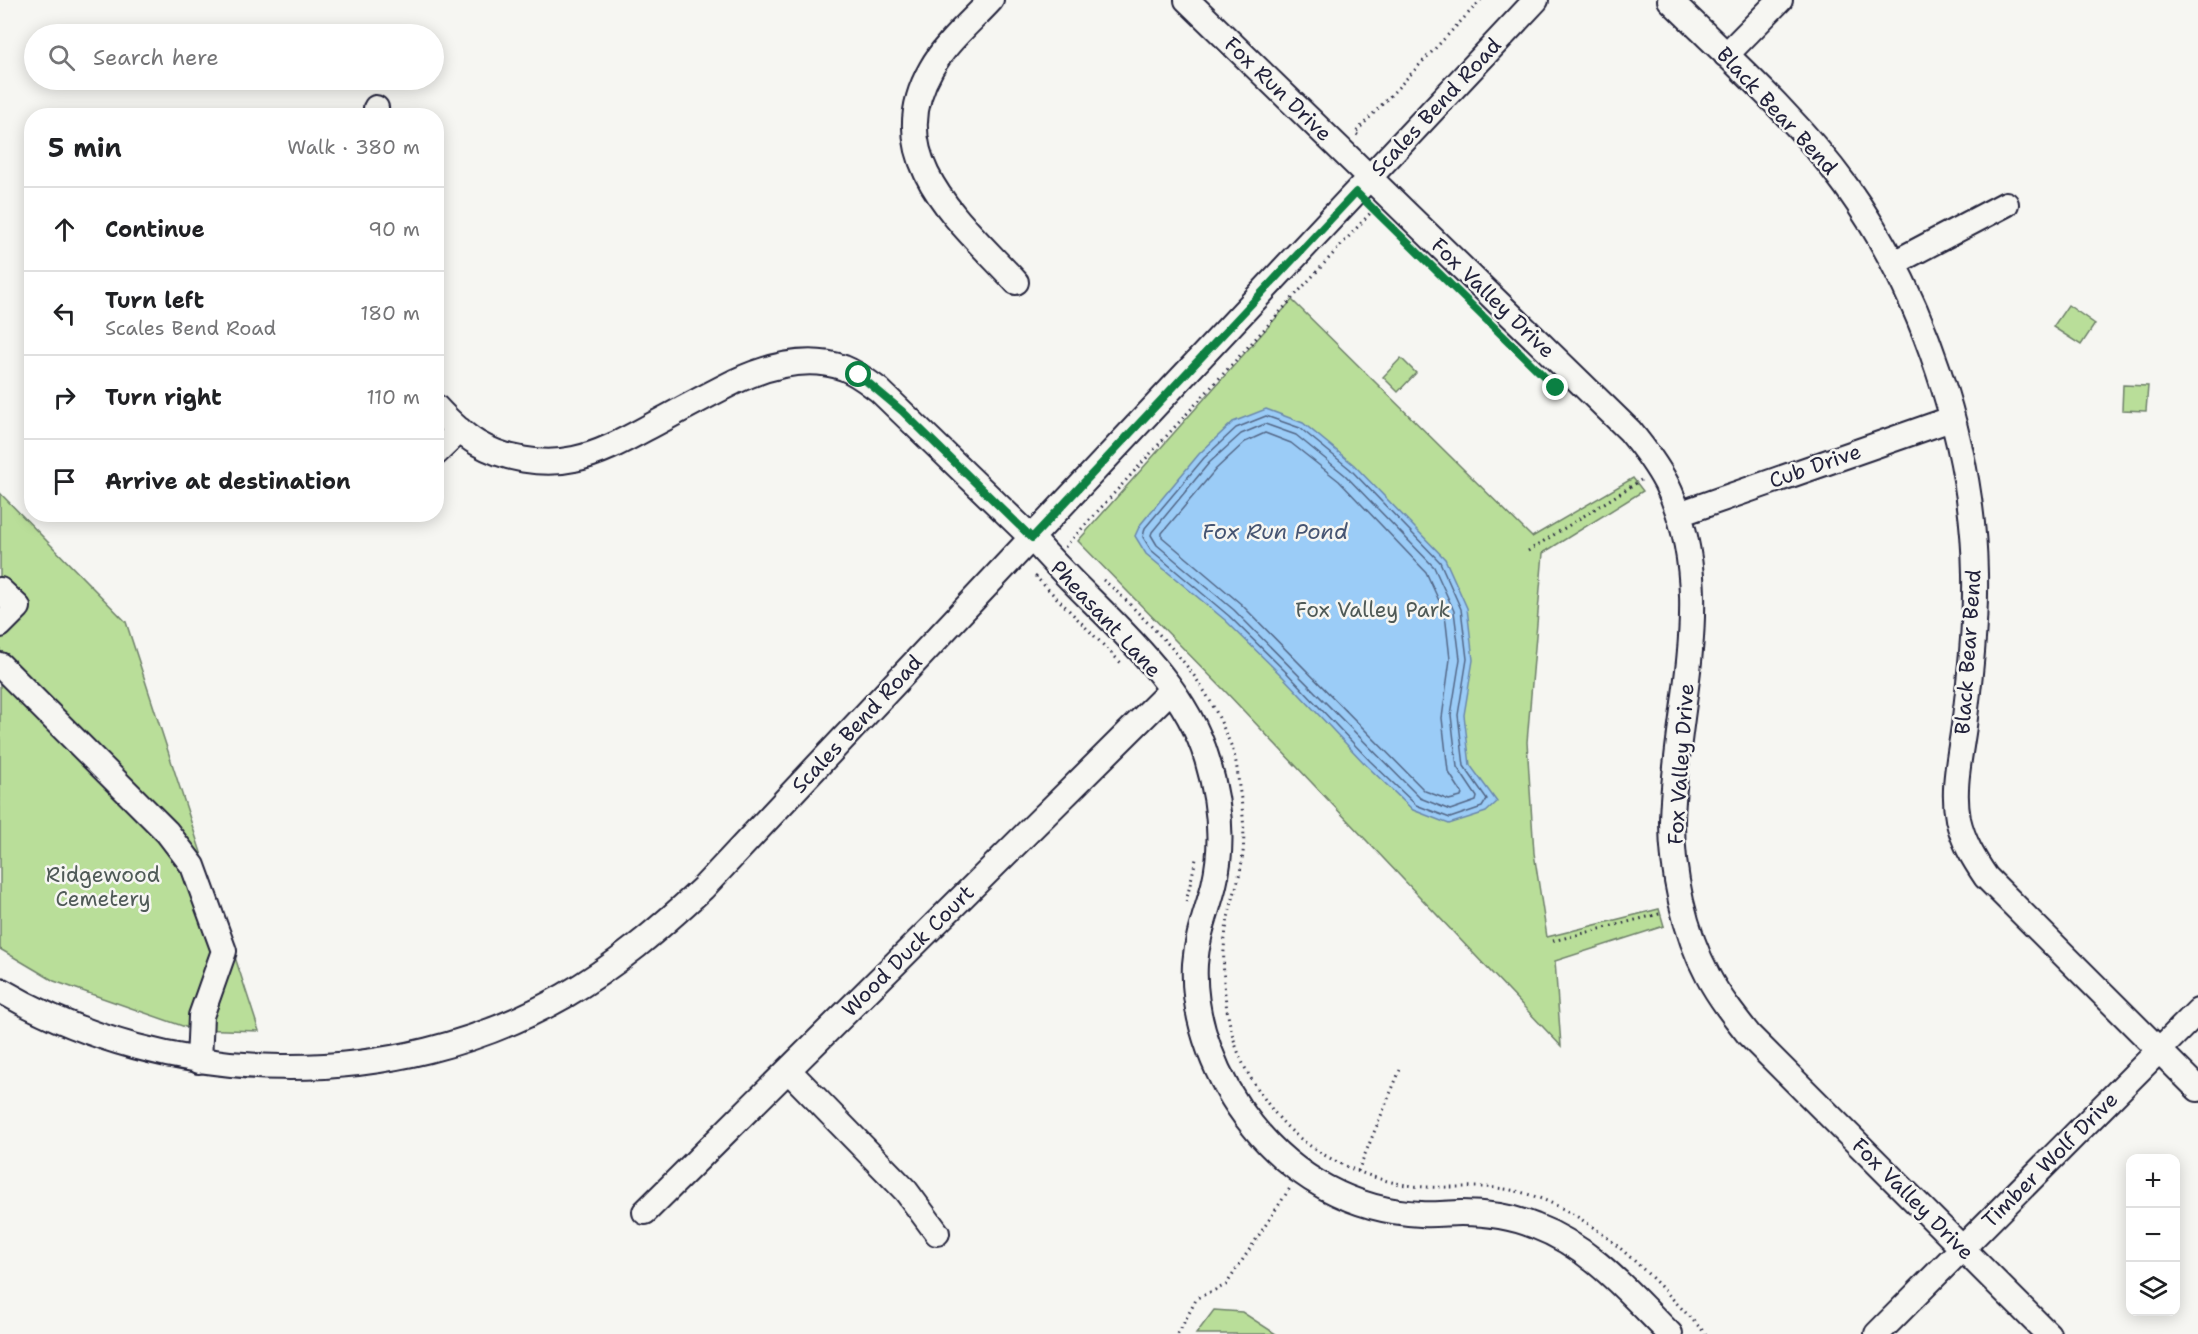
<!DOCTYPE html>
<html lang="en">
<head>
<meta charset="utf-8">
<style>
  :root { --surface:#fff; --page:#f6f6f6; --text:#202124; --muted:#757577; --line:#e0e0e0 }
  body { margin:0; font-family:"Shantell Sans",sans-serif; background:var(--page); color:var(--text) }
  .controls { position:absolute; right:18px; bottom:18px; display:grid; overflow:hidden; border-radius:12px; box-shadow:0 3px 15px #0003 }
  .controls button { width:54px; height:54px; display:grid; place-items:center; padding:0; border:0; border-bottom:2px solid var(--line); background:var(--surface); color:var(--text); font:30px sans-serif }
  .stop { position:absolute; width:18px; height:18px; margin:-14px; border:4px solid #0b8043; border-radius:50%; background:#fff }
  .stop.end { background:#0b8043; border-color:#fff; box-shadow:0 2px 6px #0008 }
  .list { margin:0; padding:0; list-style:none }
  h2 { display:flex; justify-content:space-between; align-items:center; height:78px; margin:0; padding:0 24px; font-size:26px }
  h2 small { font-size:20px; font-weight:400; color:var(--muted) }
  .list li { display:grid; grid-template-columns:39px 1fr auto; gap:18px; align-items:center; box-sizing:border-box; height:84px; padding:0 24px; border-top:2px solid var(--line) }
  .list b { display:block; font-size:22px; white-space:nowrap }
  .list p { margin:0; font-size:20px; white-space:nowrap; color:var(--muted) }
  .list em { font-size:20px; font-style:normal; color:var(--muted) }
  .icon { flex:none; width:33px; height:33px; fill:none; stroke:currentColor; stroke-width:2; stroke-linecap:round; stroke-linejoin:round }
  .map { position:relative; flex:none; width:2198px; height:1334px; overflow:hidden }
  .search { position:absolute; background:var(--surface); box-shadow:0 3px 15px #0003; left:24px; top:24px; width:420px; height:66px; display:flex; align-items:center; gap:15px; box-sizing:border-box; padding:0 21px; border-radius:33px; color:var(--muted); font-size:22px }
  .panel { position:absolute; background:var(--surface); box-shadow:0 3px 15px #0003; left:24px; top:108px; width:420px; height:414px; border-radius:24px }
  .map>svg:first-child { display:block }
  .green { fill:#b9de99; stroke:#6e806a; stroke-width:1.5 }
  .water { fill:#9bccf7; stroke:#6b88ac; stroke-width:1.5 }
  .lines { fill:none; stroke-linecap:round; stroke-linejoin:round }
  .shore { stroke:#526686; stroke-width:1.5 }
  .minor-casing { stroke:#22223b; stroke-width:28 }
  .path { stroke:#22223b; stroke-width:3; stroke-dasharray:1.5 4.5; stroke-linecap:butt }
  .minor { stroke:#f6f6f2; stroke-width:24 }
  .route { stroke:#0b8043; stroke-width:8 }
  .labels { text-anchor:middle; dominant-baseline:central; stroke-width:5; stroke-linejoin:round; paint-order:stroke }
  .street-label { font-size:21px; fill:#22223b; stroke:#f6f6f2 }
  .park-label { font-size:21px; fill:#4f5a57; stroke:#f6f6f2 }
  .water-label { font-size:22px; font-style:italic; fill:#465573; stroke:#f6f6f2 }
</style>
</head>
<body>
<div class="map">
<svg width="2198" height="1334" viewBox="0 0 2198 1334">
  <rect width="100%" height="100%" fill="#f6f6f2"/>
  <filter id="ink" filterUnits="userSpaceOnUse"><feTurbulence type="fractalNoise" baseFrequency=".0167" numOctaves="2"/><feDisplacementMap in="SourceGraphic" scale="12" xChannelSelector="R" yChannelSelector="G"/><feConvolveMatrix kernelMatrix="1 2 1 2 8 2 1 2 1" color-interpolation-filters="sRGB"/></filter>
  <g filter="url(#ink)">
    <path class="green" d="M1292 300 1532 537 1633 478 1643 491 1543 553 1527 742 1534 853 1547 937 1659 909 1664 926 1555 961 1561 1046 1225 691 1078 541Z
      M2068 305 2095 324 2081 345 2053 327Z
      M1401 358 1416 373 1398 392 1383 377Z
      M2123 385 2148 386 2146 411 2122 410Z
      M0 493 126 622 259 1031 191 1029 54 981 0 949Z
      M1214 1310 1242 1312 1276 1334H1196Z"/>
    <path class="water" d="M1266 409 1303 423 1354 465 1445 559 1467 608 1473 660 1464 715 1470 765 1497 802 1486 812 1449 824 1413 810 1366 765 1283 677 1225 620 1146 554 1135 536 1140 525 1199 454 1233 422Z"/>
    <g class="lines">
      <path class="shore" d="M1266 416 1300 428 1350 469 1440 562 1461 609 1467 659 1458 715 1464 766 1487 799 1482 807 1450 818 1416 805 1370 761 1287 673 1229 616 1151 550 1143 537 1145 528 1204 458 1236 428Z
        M1265 424 1296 435 1345 475 1434 567 1454 611 1460 659 1451 715 1457 767 1477 797 1476 801 1450 810 1420 798 1234 610 1157 545 1151 535 1152 532 1209 463 1241 434Z
        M1265 433 1291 443 1339 481 1426 572 1445 614 1450 659 1442 718 1448 771 1462 793 1461 797 1449 800 1425 791 1241 604 1162 537V533L1216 469 1245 442Z"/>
      <defs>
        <path id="minor" d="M991 0C971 22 946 42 931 69 880 159 961 222 1016 282
          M1187 0 1630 431C1643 447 1656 464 1666 483 1720 591 1674 709 1672 822 1672 873 1684 931 1708 976 1719 997 1734 1016 1749 1035L2048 1334
          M1670 0C1731 60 1796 117 1846 186 1922 292 1973 443 1975 574 1976 625 1970 676 1964 726 1960 756 1952 789 1958 819 1963 841 1973 858 1986 877L2198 1089
          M1726 55 1780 0
          M376 108 377 116
          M1894 263 2006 204
          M436 407C448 420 462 434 477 443 504 459 543 466 574 459 599 454 623 441 645 429 675 413 704 397 734 382 768 366 807 355 844 368 857 373 868 382 879 390L1032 538C1090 607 1181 670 1207 759 1219 799 1224 844 1214 885 1207 912 1197 935 1195 964 1192 1020 1217 1082 1252 1125 1293 1177 1353 1211 1421 1214 1434 1215 1448 1213 1461 1213 1486 1213 1513 1217 1535 1226 1591 1247 1629 1293 1670 1334
          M436 453 460 430
          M1679 514 1951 419
          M0 590 18 607 0 625
          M0 665 167 832 193 866 224 951 201 1016 199 1061
          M0 990C169 1089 393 1094 564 996 616 966 660 928 703 888L1536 0
          M788 1070 906 1191 937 1233
          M645 1212 1171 690
          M1877 1334 2198 1011"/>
      </defs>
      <use href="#minor" class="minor-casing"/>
      <path class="path" d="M1358 135 1355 133 1481 0
        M1065 547 1374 209
        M1528 551 1641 480
        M1037 576 1036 577 1123 665
        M1103 580C1119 592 1133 608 1147 622 1179 654 1206 686 1224 729 1227 737 1232 746 1234 754 1237 765 1238 776 1239 787 1243 809 1245 831 1243 853 1241 875 1233 896 1228 918 1218 968 1224 1039 1254 1083 1262 1095 1270 1108 1280 1119 1312 1157 1377 1185 1426 1187 1457 1188 1489 1184 1520 1192 1597 1212 1653 1279 1706 1334
        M1186 902 1196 859
        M1553 941 1663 913
        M1358 1171 1400 1070
        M1178 1334 1197 1298 1226 1285 1290 1188"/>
      <use href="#minor" class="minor"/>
    </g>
  </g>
  <g class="lines" filter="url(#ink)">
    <path class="route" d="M859 375 902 411 1032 538 1356 192 1556 388"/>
  </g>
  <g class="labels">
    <g class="street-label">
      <text transform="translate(1278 89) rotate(44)">Fox Run Drive</text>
      <text transform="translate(1436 107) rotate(-47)">Scales Bend Road</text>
      <text transform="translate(1777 111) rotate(47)">Black Bear Bend</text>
      <text transform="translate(1493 298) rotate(44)">Fox Valley Drive</text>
      <text transform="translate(1815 466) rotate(-19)">Cub Drive</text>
      <text transform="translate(1106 619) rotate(47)">Pheasant Lane</text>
      <text transform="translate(1968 652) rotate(-86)">Black Bear Bend</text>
      <text transform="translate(857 724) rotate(-47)">Scales Bend Road</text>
      <text transform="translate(1681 764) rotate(-86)">Fox Valley Drive</text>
      <text transform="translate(908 951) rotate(-45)">Wood Duck Court</text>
      <text transform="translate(2050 1160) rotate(-45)">Timber Wolf Drive</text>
      <text transform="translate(1913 1199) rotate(45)">Fox Valley Drive</text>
    </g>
    <g class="park-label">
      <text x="1373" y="610">Fox Valley Park</text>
      <text x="103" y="875">Ridgewood<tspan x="103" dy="24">Cemetery</tspan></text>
    </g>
    <g class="water-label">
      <text x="1275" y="531">Fox Run Pond</text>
    </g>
  </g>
</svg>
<div class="controls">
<button>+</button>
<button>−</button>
<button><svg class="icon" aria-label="layers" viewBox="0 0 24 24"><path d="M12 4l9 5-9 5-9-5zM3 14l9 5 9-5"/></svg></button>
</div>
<div class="stop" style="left:859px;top:375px"></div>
<div class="stop end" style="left:1556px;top:388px"></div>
<div class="search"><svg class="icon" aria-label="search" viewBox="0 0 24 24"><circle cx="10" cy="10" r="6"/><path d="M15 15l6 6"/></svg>Search here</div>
<section class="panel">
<h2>5 min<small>Walk · 380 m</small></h2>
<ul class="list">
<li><svg class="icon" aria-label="ahead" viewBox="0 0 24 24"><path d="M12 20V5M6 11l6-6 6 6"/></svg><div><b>Continue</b></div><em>90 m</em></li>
<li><svg class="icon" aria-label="left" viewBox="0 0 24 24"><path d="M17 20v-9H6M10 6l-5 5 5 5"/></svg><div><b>Turn left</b><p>Scales Bend Road</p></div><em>180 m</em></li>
<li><svg class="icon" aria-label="right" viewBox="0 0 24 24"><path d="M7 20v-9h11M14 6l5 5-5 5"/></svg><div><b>Turn right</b></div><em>110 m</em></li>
<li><svg class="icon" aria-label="arrive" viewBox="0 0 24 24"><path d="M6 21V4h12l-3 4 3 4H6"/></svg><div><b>Arrive at destination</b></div></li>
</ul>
</section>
</div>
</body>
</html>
